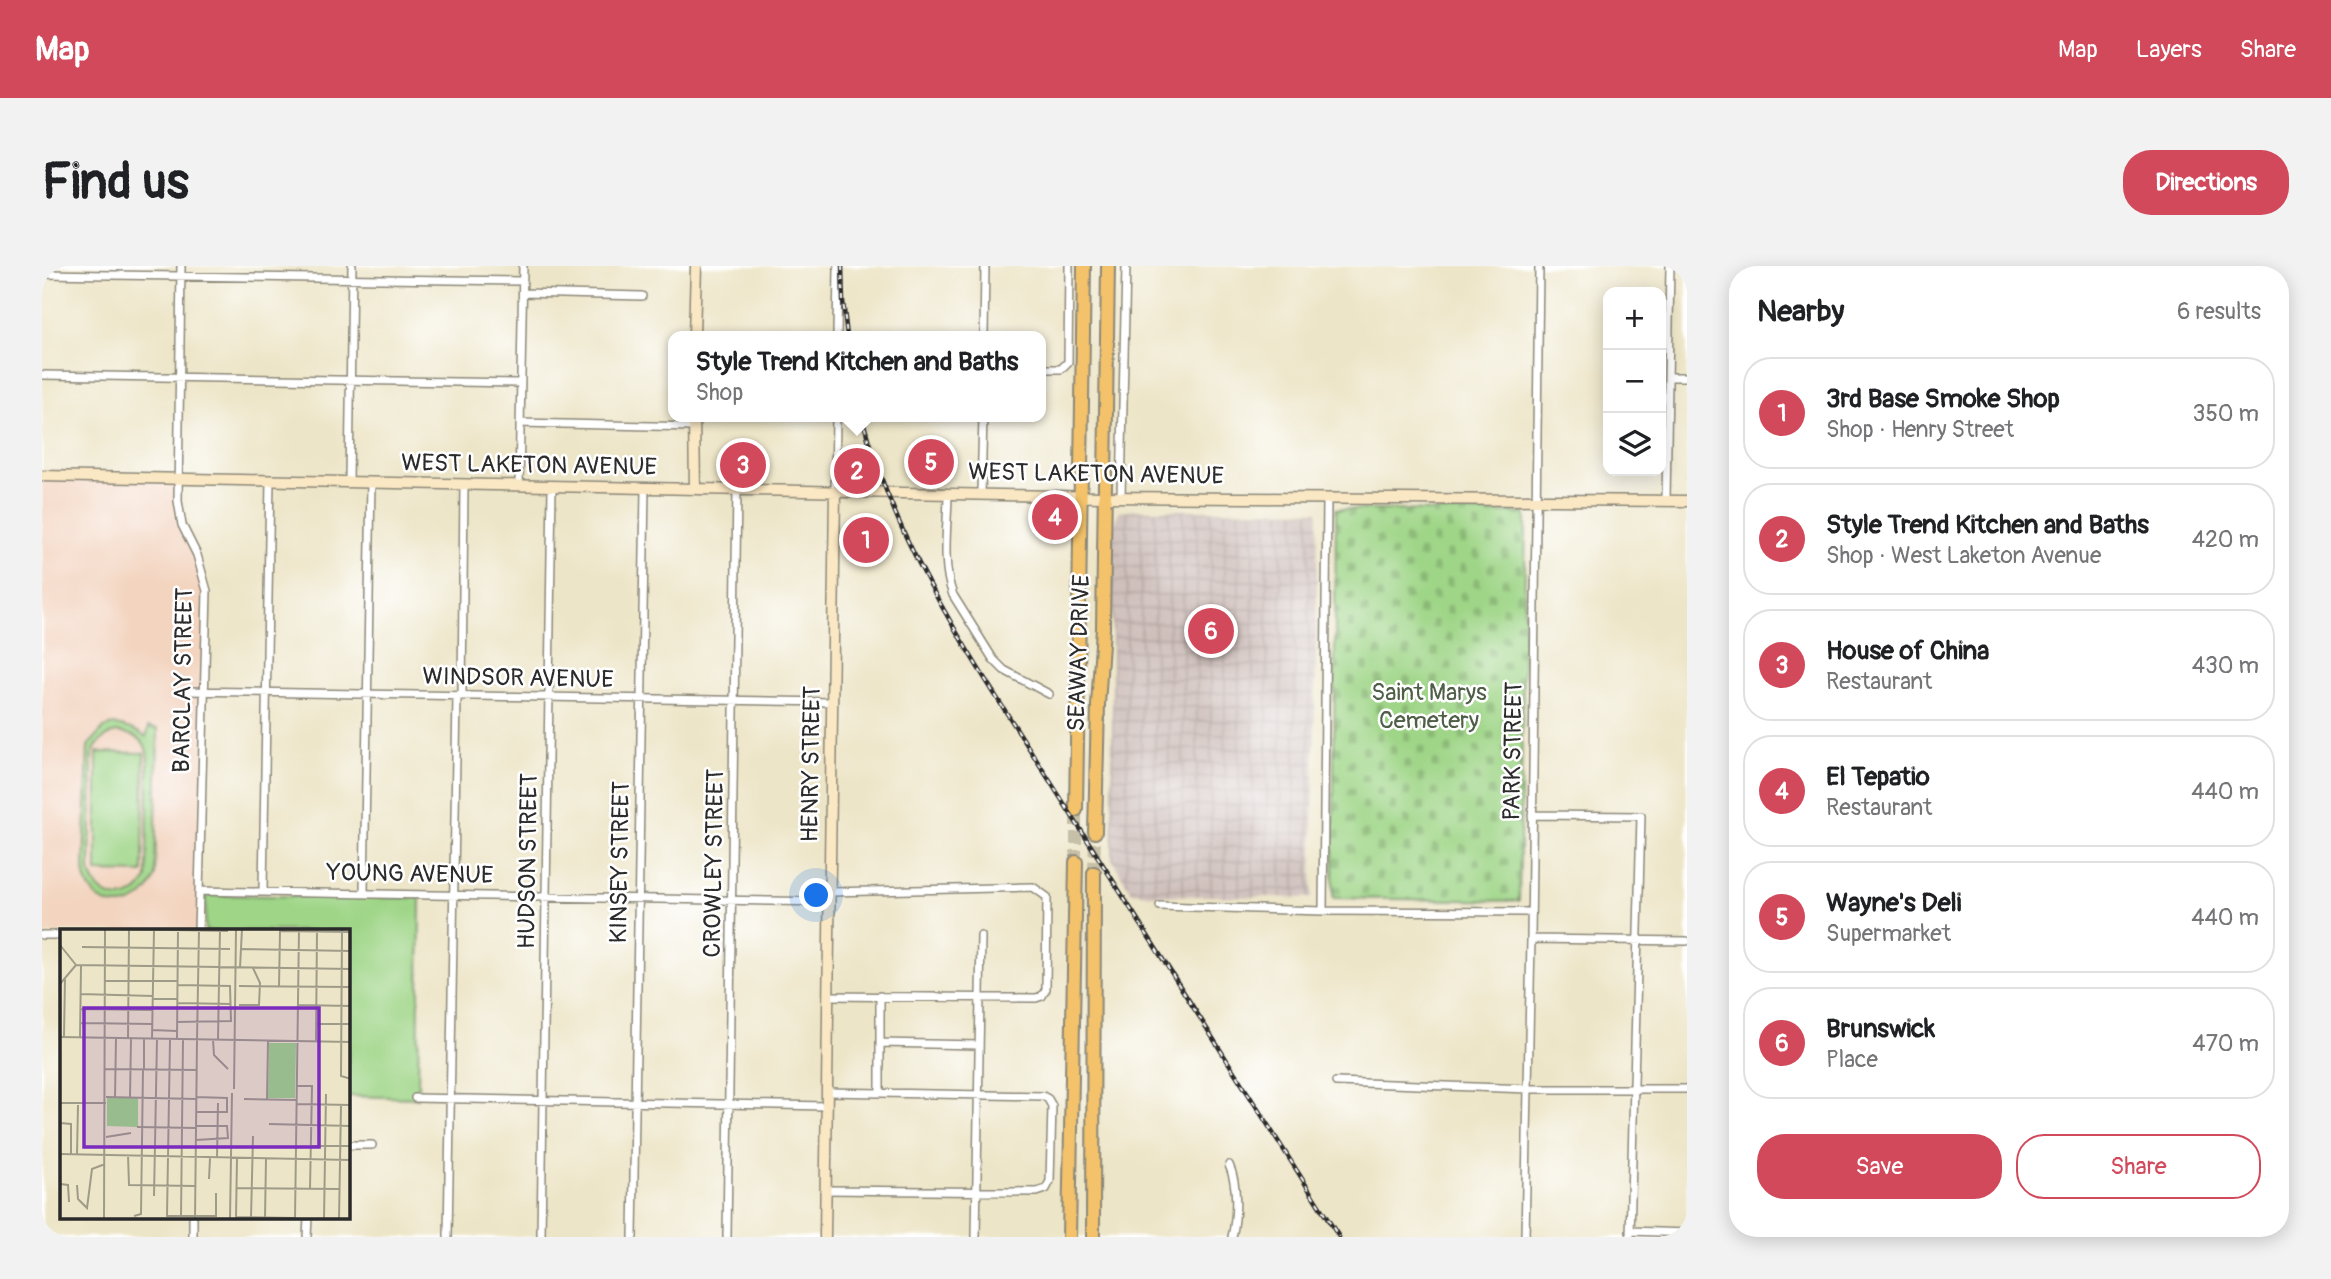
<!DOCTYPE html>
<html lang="en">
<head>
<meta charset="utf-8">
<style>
  :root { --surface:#fff; --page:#f2f2f2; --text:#202124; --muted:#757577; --line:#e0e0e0; --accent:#d1495b }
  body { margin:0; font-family:Pangolin,sans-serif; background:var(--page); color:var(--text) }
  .controls { position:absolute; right:21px; top:21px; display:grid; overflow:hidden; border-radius:14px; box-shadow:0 4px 18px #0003 }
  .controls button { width:63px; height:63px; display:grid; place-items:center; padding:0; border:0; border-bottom:2px solid var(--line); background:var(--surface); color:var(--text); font:35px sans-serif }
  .you { position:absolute; left:775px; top:630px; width:24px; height:24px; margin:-18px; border:5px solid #fff; border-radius:50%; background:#1a73e8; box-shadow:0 0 0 10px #1a73e833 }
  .badge { display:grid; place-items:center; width:46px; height:46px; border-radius:50%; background:var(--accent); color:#fff; font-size:23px; font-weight:700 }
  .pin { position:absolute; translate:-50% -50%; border:4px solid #fff; box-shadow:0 2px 7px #0006 }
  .popup { position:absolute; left:626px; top:65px; width:378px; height:91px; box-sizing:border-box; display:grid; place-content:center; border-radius:14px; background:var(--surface); filter:drop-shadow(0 2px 5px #0005); font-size:23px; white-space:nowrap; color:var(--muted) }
  .popup b { font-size:26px; color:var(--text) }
  .popup::after { content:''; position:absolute; left:50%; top:100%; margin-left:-14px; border:14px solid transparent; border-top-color:var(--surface) }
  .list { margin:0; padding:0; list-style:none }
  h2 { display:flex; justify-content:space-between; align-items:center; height:91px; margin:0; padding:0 28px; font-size:30px }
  h2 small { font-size:23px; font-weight:400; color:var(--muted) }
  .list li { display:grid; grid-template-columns:46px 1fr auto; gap:21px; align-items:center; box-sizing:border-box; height:112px; margin:0 14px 14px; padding:0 14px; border:2px solid var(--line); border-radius:28px }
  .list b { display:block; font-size:26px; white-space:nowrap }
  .list p { margin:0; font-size:23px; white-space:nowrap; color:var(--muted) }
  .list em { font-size:23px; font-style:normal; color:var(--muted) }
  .actions { display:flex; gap:14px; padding:21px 28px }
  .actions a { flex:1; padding:16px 0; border:2px solid var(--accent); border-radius:28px; text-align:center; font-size:24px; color:var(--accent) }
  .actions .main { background:var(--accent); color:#fff }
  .icon { flex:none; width:38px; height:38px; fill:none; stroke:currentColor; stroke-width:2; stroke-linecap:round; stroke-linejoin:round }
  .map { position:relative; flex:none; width:1645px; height:971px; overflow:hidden; border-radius:28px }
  header { display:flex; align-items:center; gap:42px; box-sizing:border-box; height:98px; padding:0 35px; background:var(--accent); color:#fff }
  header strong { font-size:33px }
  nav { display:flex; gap:38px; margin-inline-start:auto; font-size:24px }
  .intro { display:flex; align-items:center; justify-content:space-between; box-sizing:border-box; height:168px; padding:0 42px }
  h1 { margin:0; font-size:49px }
  .button { padding:18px 32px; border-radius:28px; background:var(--accent); color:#fff; font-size:24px; font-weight:700 }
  main { display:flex; gap:42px; padding:0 42px }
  aside { flex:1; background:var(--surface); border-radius:28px; box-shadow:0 4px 18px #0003 }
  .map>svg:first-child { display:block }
  .built { fill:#f3d4bf }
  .industrial { fill:url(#industrial-grid) }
  .cemetery { fill:url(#cemetery-stones); stroke:#658059; stroke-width:2 }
  .park { fill:#9fd587; stroke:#658059; stroke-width:2; fill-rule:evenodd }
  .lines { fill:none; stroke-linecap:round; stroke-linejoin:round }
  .highway-tunnel { stroke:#c6c0a8; stroke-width:12; stroke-dasharray:12 6; stroke-linecap:butt }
  .street-casing { stroke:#8c8879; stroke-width:10 }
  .secondary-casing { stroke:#8c8879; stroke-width:13 }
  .highway-casing { stroke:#8c8879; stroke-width:16 }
  .street { stroke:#fff; stroke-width:7 }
  .secondary { stroke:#fae7c3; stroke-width:10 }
  .highway { stroke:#f3c26a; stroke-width:12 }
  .rail-casing { stroke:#2b2b2b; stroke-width:4.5 }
  .rail { stroke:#fff; stroke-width:2; stroke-dasharray:5; stroke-linecap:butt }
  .labels { text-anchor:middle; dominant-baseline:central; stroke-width:5; stroke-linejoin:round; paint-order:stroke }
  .street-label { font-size:24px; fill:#2b2b2b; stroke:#fff }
  .park-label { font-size:24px; fill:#4e5e47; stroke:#fff }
  .inset-road { fill:none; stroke:#9f9b89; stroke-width:2 }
  .view { fill:#7b2cbf; fill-opacity:0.15; stroke:#7b2cbf; stroke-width:3.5 }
  .inset-edge { fill:none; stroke:#2b2b2b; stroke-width:3.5 }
</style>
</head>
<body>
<header>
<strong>Map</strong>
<nav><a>Map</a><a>Layers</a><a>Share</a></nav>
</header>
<div class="intro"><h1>Find us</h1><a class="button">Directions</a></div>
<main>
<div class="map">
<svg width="1645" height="971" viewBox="0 0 1645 971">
  <defs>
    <pattern id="industrial-grid" width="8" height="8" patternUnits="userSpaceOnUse" patternTransform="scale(1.75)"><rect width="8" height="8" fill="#cfc0bb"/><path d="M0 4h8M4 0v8" fill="none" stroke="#b2a5a1"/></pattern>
    <pattern id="cemetery-stones" width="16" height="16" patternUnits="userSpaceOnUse" patternTransform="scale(1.75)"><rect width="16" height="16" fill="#9fd587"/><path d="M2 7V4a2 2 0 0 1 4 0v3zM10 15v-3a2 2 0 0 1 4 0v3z" fill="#89b775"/></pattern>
  </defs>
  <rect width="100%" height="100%" fill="#fff"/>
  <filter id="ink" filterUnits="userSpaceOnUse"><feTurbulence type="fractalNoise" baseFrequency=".0143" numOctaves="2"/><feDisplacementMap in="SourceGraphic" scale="14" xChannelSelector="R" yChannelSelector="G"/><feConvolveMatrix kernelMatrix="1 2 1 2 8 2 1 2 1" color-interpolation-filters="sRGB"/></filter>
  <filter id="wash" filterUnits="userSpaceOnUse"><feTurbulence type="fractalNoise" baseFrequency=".00686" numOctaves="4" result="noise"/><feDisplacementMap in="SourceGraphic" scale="28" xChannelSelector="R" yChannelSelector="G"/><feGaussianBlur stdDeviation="1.57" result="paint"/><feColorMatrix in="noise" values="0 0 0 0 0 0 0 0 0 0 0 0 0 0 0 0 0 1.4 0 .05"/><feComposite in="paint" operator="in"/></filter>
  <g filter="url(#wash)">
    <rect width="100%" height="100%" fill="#ede5c7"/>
    <path class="built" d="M0 210 137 213V247L165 325 156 665H19V668H0Z"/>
    <path class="industrial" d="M1091 244 1276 245 1270 632 1113 629 1089 626 1070 593V259L1078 245Z"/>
    <path class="cemetery" d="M1294 243 1484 247 1477 635 1291 632Z"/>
    <path class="park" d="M71 459C84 460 93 463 104 471L107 461 116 463 113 611C98 652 45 647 42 603L46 480 62 462ZM75 466C95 469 106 473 106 496L105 612C91 642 55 636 48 605L50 489C54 478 63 469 75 466Z
      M55 486 102 487 101 607 55 606Z
      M164 629 378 632 376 832 306 830V665H163Z"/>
  </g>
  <g filter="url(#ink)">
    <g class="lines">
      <path class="highway-tunnel" d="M1034 596V544
        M1052 607 1053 566"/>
      <defs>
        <path id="street" d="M139 0 136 235 140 259 155 289 165 325 156 665
          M0 8 481 15
          M481 27 600 30
          M795 70 796 0
          M942 70 943 0
          M999 103H1019L1026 96 1027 0
          M0 109 479 117
          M1626 111H1645
          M478 157 652 161
          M307 215 310 0
          M477 219 481 0
          M793 225 794 151
          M906 227C906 259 899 298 911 329L951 393 962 404 1007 428
          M939 227 941 151
          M1079 231 1084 0
          M1624 234 1628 0
          M145 425 790 436
          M420 430 422 218
          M1490 549 1599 550 1588 971
          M157 625 788 636
          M221 625 228 214
          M322 626 329 216
          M1118 640 1281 645 1489 646
          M1281 645 1285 233
          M0 669H19
          M1489 673 1645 675
          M787 730 994 732 1000 730 1004 723 1005 631 991 621 788 626
          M838 777 937 779
          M1294 816 1487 823H1645
          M838 826V730
          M373 832 784 840
          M306 879H330
          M1187 899C1196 918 1195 950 1190 971
          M783 924 995 926 1004 923 1008 915 1010 840 1006 833 1001 830 785 826
          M1588 965 1645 967
          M151 971V952
          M265 971 266 952
          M406 971 415 430
          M499 971 510 220
          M591 971 603 222
          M685 971 695 223
          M934 971 939 670
          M1483 971 1489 673 1497 0"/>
        <path id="secondary" d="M652 70 654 0
          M652 151 653 223
          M0 210 1061 231 1645 235
          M783 971 793 225"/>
        <path id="highway" d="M1034 544 1042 0
          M1053 566 1056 439 1061 362 1066 0
          M1027 971 1034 596
          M1051 971 1052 607"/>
      </defs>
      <use href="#street" class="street-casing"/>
      <use href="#secondary" class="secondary-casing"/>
      <use href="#highway" class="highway-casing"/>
      <use href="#street" class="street"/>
      <use href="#secondary" class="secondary"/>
      <use href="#highway" class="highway"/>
      <defs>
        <path id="rail" d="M800 0 801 35 805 70
          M820 151C855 287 937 402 1011 520 1106 671 1202 821 1297 971"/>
      </defs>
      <use href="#rail" class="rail-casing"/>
      <use href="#rail" class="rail"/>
    </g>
  </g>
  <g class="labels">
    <g class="street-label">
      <text transform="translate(487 199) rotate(1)">WEST LAKETON AVENUE</text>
      <text transform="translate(1054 208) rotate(1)">WEST LAKETON AVENUE</text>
      <text transform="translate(1037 387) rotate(-88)">SEAWAY DRIVE</text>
      <text transform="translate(476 412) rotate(1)">WINDSOR AVENUE</text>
      <text transform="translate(141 414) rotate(-89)">BARCLAY STREET</text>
      <text transform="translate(1471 485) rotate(-89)">PARK STREET</text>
      <text transform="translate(769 498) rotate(-89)">HENRY STREET</text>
      <text transform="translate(486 595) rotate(-89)">HUDSON STREET</text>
      <text transform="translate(578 596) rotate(-89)">KINSEY STREET</text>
      <text transform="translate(672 597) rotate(-89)">CROWLEY STREET</text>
      <text transform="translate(368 608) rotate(1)">YOUNG AVENUE</text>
    </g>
    <g class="park-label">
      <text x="1387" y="426">Saint Marys<tspan x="1387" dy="28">Cemetery</tspan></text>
    </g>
  </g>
  <g transform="translate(18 663)">
    <rect width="290" height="290" fill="#ede5c7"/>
    <path d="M209 114H236L235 169H208Z" fill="#9fd587"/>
    <path d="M47 169H78V198L47 197Z" fill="#9fd587"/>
    <path class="inset-road" d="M53 0 168 2M282 0 281 147 291 150M220 2 291 3M0 16 16 36M22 18 170 20M180 20 291 22M16 36 291 40M180 39 182 0M44 52H118M0 55 16 36M179 57 291 58M219 58 220 1M20 65 93 67M93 70H117M117 74 171 75M179 76H199L200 54 193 39M238 76 291 77M20 80 93 81M117 93 171 92 170 57 118 56M20 94 92 95M256 95H291M92 101 117 102M0 108 291 113M4 108 5 49M20 109 21 37M68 110 69 0M92 110 94 1M117 110 118 0M158 110 160 0M110 111 107 287H156V264M137 111 139 1M153 111 154 126 168 140M256 112 257 0M45 140 137 141M84 140V110M237 157H252L250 260M174 160 176 0M46 168 136 170M55 168 56 109M70 168 71 110M184 170 237 171M207 171 208 112M0 174H46M237 175 291 176M136 183H167V169L136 168M0 194 11 195V225M209 195 291 197M77 198 136 199M46 208 71 204M136 211 168 209 167 197H136M251 217H291M0 225 291 231M17 225 18 176M68 226 69 256 135 257M157 229 158 174M149 250 150 229M0 255 8 256 9 273M17 256 18 270 27 279 32 240 45 235M176 259 279 260M94 267 97 110M74 287 81 285 83 140M121 287 123 111M176 288 291 290M176 289 177 229M191 289 193 207M205 289 206 230M44 290 45 0M135 290 137 111M170 290 172 164M235 290 239 0M264 290 266 165M279 290 281 176"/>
    <path class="view" d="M24 79H259V218H24Z"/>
    <rect width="290" height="290" class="inset-edge"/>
  </g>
</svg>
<div class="controls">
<button>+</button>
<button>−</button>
<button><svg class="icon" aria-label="layers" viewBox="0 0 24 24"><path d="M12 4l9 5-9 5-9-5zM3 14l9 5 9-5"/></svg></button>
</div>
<div class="you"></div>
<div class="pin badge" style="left:824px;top:274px">1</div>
<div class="pin badge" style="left:815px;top:205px">2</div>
<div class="popup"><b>Style Trend Kitchen and Baths</b>Shop</div>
<div class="pin badge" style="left:701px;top:199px">3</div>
<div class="pin badge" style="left:1013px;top:251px">4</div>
<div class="pin badge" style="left:889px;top:196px">5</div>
<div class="pin badge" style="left:1169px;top:365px">6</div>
</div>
<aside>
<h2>Nearby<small>6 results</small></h2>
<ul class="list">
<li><span class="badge">1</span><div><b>3rd Base Smoke Shop</b><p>Shop · Henry Street</p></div><em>350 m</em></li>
<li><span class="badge">2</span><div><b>Style Trend Kitchen and Baths</b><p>Shop · West Laketon Avenue</p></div><em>420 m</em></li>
<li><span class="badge">3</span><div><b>House of China</b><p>Restaurant</p></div><em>430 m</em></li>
<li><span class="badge">4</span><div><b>El Tepatio</b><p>Restaurant</p></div><em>440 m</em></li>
<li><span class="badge">5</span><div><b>Wayne's Deli</b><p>Supermarket</p></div><em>440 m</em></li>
<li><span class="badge">6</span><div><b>Brunswick</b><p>Place</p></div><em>470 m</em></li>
</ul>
<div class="actions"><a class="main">Save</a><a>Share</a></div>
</aside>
</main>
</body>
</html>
